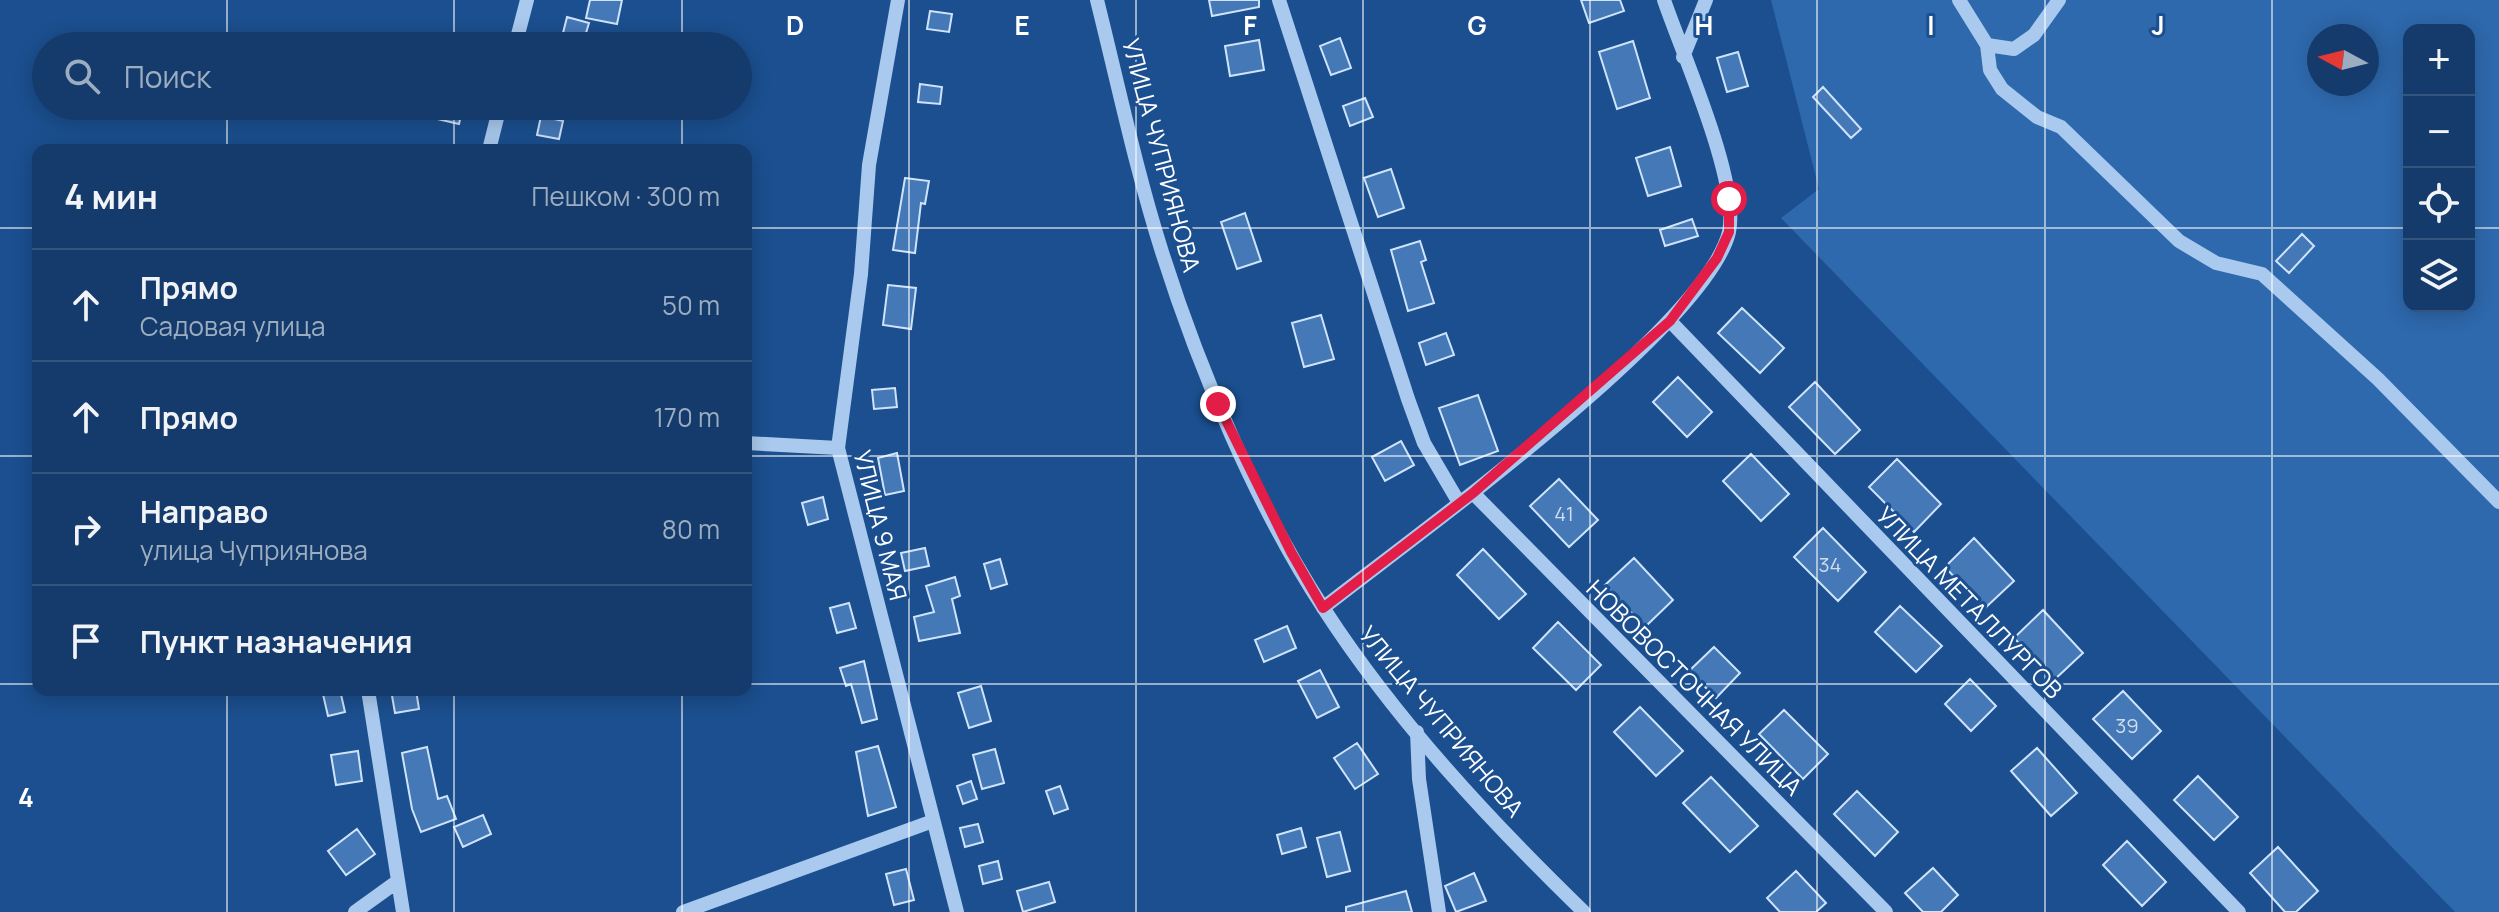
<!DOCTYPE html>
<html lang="ru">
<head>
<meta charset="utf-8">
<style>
  :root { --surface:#143b6b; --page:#214673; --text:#f1f3f6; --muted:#9dadc1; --line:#33557e }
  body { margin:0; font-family:Manrope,sans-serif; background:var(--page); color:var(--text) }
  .controls { position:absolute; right:24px; top:24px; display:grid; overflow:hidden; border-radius:16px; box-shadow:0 4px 20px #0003 }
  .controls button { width:72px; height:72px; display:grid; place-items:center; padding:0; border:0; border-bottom:2px solid var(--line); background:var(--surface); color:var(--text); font:40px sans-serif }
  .compass { position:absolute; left:2307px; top:24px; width:72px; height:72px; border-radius:50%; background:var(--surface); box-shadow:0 4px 20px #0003; rotate:277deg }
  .stop { position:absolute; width:24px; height:24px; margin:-18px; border:6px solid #e11d48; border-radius:50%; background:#fff }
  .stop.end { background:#e11d48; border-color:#fff; box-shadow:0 2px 8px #0008 }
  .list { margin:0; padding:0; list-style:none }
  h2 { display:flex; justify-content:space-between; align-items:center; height:104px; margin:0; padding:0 32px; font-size:34px }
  h2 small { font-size:26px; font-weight:400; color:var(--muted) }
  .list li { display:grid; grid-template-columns:52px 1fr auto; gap:24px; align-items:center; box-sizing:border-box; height:112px; padding:0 32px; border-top:2px solid var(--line) }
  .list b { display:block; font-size:30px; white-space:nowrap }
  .list p { margin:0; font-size:26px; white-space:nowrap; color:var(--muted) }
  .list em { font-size:26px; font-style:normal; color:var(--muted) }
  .icon { flex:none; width:44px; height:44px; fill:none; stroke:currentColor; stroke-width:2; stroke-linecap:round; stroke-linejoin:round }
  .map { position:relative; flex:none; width:2499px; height:912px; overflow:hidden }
  .search { position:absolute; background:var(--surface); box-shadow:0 4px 20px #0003; left:32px; top:32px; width:720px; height:88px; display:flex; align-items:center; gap:20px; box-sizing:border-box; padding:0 28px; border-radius:44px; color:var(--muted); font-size:30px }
  .panel { position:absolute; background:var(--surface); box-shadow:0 4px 20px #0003; left:32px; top:144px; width:720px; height:552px; border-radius:16px }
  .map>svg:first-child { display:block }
  .green { fill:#2e69ad; fill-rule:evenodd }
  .building { fill:#4478b7; stroke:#cfe3fa; stroke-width:2 }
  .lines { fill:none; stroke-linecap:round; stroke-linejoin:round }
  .minor { stroke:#a9c9ee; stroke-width:14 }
  .route { stroke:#e11d48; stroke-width:10 }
  .grid { fill:none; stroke:#fff; stroke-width:2; stroke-opacity:0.55 }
  .labels { text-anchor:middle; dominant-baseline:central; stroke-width:6; stroke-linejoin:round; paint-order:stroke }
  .number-label { font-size:20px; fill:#d0dded }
  .street-label { font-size:24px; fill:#fff; stroke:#1b4f8f }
  .grid-label { font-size:26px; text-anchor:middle; font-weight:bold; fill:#fff; stroke:#1b4f8f; stroke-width:6; stroke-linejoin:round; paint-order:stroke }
</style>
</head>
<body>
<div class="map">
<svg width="2499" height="912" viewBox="0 0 2499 912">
  <rect width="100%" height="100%" fill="#1b4f8f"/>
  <path class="green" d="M1771 0H2499V912H2455L1781 218 1819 189ZM2409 30H2469V306H2409ZM2319 36H2367V84H2319Z"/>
  <path class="building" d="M590 0H622L617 24 586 18Z
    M1209 0H1259V7L1212 16Z
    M1581 0H1620L1624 11 1589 23Z
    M930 11 952 14 949 32 927 29Z
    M567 17 589 23 583 43 562 37Z
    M1340 38 1351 68 1331 75 1320 46Z
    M1259 40 1264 70 1230 76 1225 46Z
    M1633 41 1650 98 1617 109 1599 52Z
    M1738 52 1748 86 1727 92 1717 58Z
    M920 84 942 87 940 104 918 102Z
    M1823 87 1861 129 1851 138 1813 97Z
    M1365 98 1373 117 1350 126 1343 106Z
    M436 106H463L459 124 433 118Z
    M541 116 563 121 559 139 537 135Z
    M1670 147 1681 186 1648 196 1636 158Z
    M1391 169 1404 208 1378 217 1364 178Z
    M905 178 929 181 925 204 921 203 915 253 893 250Z
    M1245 213 1261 261 1237 269 1221 222Z
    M1692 219 1698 236 1665 246 1660 230Z
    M2302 234 2314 246 2289 273 2276 261Z
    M1420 241 1426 260 1421 262 1434 303 1408 311 1391 250Z
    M888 285 916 288 911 329 883 325Z
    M1742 308 1784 348 1760 373 1718 333Z
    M1321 315 1334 359 1304 367 1292 323Z
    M1446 333 1454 355 1426 365 1419 343Z
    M1678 377 1712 412 1687 437 1653 402Z
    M1815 382 1860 430 1835 454 1789 407Z
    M895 388 897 407 874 409 872 390Z
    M1478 395 1498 451 1460 465 1439 408Z
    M1401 441 1414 465 1385 481 1372 457Z
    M897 453 904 491 885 495 878 458Z
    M1751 454 1789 494 1761 521 1723 481Z
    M1897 459 1941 504 1914 532 1869 487Z
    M1559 479 1598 520 1569 547 1530 506Z
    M823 497 828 519 808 525 802 503Z
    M1823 528 1866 572 1838 601 1794 557Z
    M1974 538 2014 581 1984 609 1945 567Z
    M925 548 929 566 905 571 901 553Z
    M1483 549 1526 594 1499 619 1457 575Z
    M1634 558 1673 600 1645 627 1605 585Z
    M1000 559 1007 584 991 589 984 564Z
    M955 577 960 596 952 599 960 633 919 641 914 617 934 612 926 586Z
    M849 603 856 628 837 633 830 608Z
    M1900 606 1942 646 1916 672 1875 632Z
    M2043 610 2083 653 2054 680 2014 638Z
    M1558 622 1601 665 1576 690 1533 648Z
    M1287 626 1296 648 1264 662 1255 640Z
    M1714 647 1740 673 1716 698 1689 671Z
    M864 661 877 719 862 723 851 684 846 686 840 668Z
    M1320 670 1339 707 1317 718 1298 681Z
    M1970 679 1996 706 1971 731 1945 704Z
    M981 686 991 721 969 728 958 693Z
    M322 690H340L345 712 328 716Z
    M391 690H416L419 709 395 713Z
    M2123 691 2161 731 2132 759 2093 719Z
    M1640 707 1683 751 1656 776 1614 732Z
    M1784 710 1828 754 1803 779 1759 734Z
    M1357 743 1378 774 1355 789 1334 758Z
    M878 746 896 807 868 816 856 752Z
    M427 747 438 799 447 796 456 819 421 832 412 809 402 753Z
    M2037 748 2077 793 2051 816 2011 771Z
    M995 749 1004 783 982 789 973 755Z
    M358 751 362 781 336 785 331 755Z
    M2198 776 2238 817 2214 840 2174 800Z
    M1711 777 1758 826 1730 852 1683 803Z
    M971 781 977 799 963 804 957 786Z
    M1060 786 1068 809 1054 814 1046 791Z
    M1857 791 1898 832 1875 856 1834 814Z
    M483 815 491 834 463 847 454 827Z
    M978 824 983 842 965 847 960 828Z
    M1301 828 1306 847 1282 854 1277 835Z
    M357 829 375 854 346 875 328 851Z
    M1340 832 1350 871 1327 877 1317 838Z
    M2127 841 2166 882 2142 906 2103 865Z
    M2278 847 2318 891 2296 912H2285L2250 873Z
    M998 861 1002 879 983 884 979 866Z
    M1933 868 1958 895 1941 912H1923L1905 893Z
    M906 869 914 900 894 905 886 874Z
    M1796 871 1826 903 1816 912H1780L1767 898Z
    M1474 873 1486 901 1456 912 1445 886Z
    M1049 882 1055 902 1023 912 1017 891Z
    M1406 891 1412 912H1346V907Z"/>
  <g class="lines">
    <path class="minor" d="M898 0 869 165 861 274 838 448 957 912
      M1097 0C1118 84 1136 170 1162 252 1199 369 1257 507 1324 609 1396 720 1489 820 1584 912
      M1279 0 1408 399 1424 443 1458 501
      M1959 0 1987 45 1990 70 2002 89 2037 117 2061 127 2179 241 2216 263 2262 274 2378 379 2499 502
      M1987 45 2014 49 2034 35 2059 0
      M515 46 527 0
      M1683 57 1706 0
      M489 150 500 106
      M1670 321 2239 912
      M746 443 838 448
      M1473 493 1886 912
      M1323 608C1409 540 1706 328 1729 232 1740 182 1682 53 1664 0
      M368 690 403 912
      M1417 732 1419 779 1439 912
      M355 912 398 881
      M683 912 933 821"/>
  </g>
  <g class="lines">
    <path class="route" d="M1218 404 1291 552 1323 608 1473 493 1670 321 1717 258 1729 232V199"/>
  </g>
  <path class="grid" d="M227 0V46M454 0V46M682 0V46M909 0V912M1136 0V912M1363 0V912M1590 0V912M1817 0V912M2045 0V912M2272 0V912M227 106V150M454 106V150M682 106V150M0 228H38M746 228H2409M2469 228H2499M0 456H38M746 456H2499M0 684H38M746 684H2499M227 690V912M454 690V912M682 690V912"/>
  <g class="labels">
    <g class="number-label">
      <text x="1564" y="513">41</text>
      <text x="1830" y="564">34</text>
      <text x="2127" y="725">39</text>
    </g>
    <g class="street-label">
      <text transform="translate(1162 155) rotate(75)">УЛИЦА ЧУПРИЯНОВА</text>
      <text transform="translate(881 525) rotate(76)">УЛИЦА 9 МАЯ</text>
      <text transform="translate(1970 602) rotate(46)">УЛИЦА МЕТАЛЛУРГОВ</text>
      <text transform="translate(1695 687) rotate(45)">НОВОВОСТОЧНАЯ УЛИЦА</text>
      <text transform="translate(1442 721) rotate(50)">УЛИЦА ЧУПРИЯНОВА</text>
    </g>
  </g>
  <g class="grid-label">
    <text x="795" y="35">D</text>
    <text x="1022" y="35">E</text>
    <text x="1250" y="35">F</text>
    <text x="1477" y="35">G</text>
    <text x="1704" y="35">H</text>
    <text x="1931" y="35">I</text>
    <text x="2158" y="35">J</text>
    <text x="26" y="807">4</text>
  </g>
</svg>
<div class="controls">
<button>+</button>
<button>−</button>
<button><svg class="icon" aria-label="locate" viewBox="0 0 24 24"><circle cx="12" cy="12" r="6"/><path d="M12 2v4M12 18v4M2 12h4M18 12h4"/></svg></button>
<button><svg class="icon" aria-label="layers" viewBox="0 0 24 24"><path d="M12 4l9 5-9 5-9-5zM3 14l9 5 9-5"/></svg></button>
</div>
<svg class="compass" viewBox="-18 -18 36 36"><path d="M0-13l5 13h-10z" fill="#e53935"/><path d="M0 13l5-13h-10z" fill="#9dadc1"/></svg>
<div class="stop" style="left:1729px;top:199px"></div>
<div class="stop end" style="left:1218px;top:404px"></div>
<div class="search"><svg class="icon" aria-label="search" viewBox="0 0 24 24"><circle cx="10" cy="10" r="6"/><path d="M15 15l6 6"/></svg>Поиск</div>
<section class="panel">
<h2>4 мин<small>Пешком · 300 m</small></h2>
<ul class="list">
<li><svg class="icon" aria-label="ahead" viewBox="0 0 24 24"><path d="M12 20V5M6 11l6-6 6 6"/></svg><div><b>Прямо</b><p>Садовая улица</p></div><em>50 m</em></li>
<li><svg class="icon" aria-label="ahead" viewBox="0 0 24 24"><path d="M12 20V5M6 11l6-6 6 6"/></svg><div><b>Прямо</b></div><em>170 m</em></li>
<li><svg class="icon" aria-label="right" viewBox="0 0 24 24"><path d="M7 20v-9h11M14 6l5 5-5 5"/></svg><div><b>Направо</b><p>улица Чуприянова</p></div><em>80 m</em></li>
<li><svg class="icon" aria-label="arrive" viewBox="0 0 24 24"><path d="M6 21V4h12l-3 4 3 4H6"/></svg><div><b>Пункт назначения</b></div></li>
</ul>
</section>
</div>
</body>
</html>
